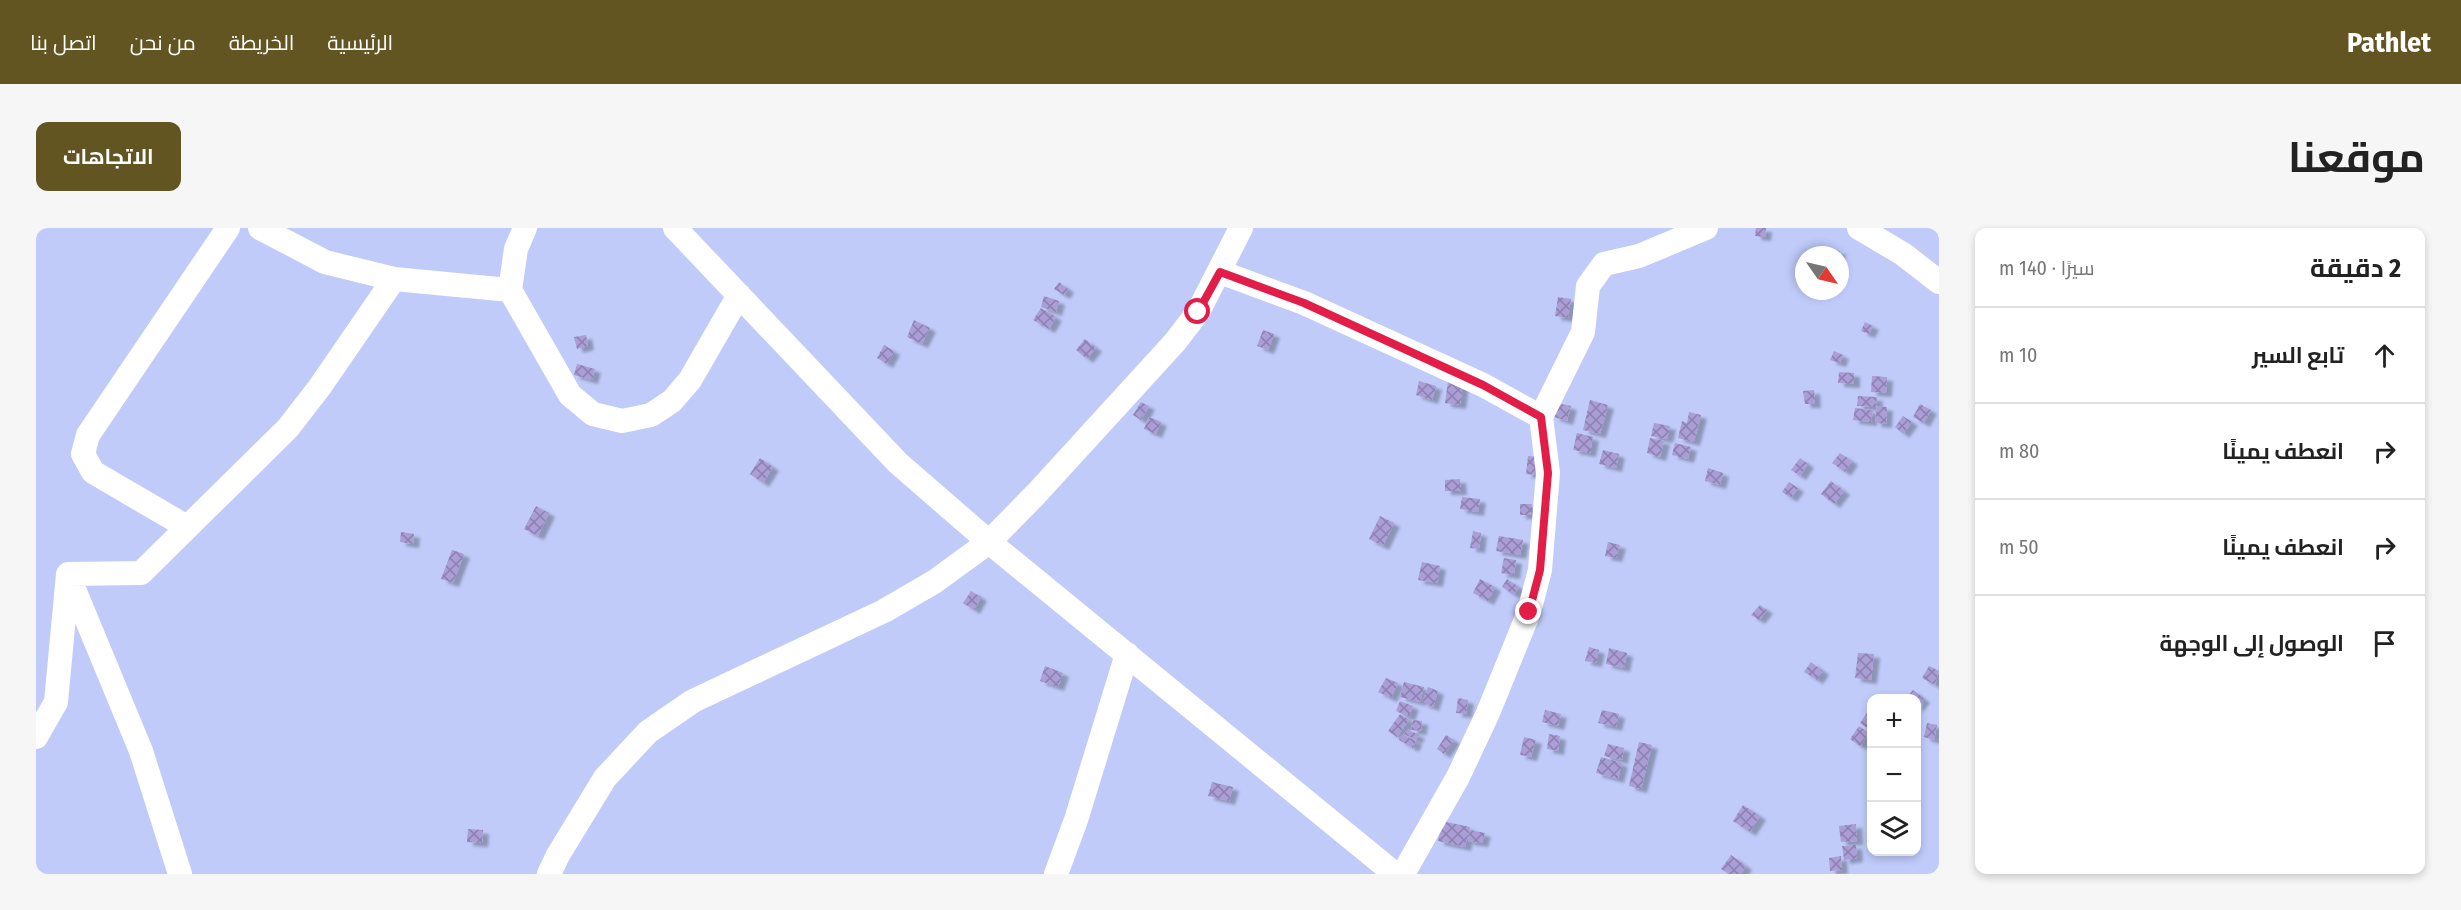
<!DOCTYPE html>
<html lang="ar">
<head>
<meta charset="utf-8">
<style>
  :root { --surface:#fff; --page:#f6f6f6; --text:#222; --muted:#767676; --line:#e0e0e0; --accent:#625521 }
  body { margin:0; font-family:"Fira Sans Condensed",Cairo,sans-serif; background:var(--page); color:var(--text); direction:rtl }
  .controls { position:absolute; right:18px; bottom:18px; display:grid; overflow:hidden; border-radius:12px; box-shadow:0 3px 9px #0003 }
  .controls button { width:54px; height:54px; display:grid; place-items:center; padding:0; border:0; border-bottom:2px solid var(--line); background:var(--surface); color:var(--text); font:30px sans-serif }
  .compass { position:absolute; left:1759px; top:18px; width:54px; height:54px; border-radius:50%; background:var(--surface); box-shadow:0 3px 9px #0003; rotate:124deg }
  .stop { position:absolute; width:18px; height:18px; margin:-14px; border:4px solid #e11d48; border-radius:50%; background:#fff }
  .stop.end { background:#e11d48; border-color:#fff; box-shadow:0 2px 6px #0008 }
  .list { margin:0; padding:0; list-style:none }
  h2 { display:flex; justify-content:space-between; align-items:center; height:78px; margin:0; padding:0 24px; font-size:26px }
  h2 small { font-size:20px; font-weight:400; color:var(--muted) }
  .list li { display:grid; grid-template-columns:39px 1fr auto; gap:18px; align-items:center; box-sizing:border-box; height:96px; padding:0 24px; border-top:2px solid var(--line) }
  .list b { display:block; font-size:22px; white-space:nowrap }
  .list em { font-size:20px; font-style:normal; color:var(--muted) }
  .icon { flex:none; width:33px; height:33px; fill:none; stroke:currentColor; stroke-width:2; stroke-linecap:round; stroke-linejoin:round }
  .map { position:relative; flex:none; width:1903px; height:646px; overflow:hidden; direction:ltr; border-radius:12px }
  header { display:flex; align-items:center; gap:36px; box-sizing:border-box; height:84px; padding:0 30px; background:var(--accent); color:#fff }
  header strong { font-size:28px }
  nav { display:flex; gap:33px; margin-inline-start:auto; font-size:21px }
  .intro { display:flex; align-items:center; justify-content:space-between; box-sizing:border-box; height:144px; padding:0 36px }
  h1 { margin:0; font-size:42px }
  .button { padding:15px 27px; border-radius:12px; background:var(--accent); color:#fff; font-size:21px; font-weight:700 }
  main { display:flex; gap:36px; padding:0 36px }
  aside { flex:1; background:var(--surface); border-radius:12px; box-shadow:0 3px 9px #0003 }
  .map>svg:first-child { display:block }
  .building { fill:url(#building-cross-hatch); filter:url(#shadow) }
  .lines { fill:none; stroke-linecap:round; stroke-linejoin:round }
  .street { stroke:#fff; stroke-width:24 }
  .route { stroke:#e11d48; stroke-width:8 }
</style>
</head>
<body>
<header>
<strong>Pathlet</strong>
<nav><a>الرئيسية</a><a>الخريطة</a><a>من نحن</a><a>اتصل بنا</a></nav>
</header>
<div class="intro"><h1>موقعنا</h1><a class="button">الاتجاهات</a></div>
<main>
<aside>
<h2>2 دقيقة<small>سيرًا · 140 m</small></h2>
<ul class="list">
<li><svg class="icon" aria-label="ahead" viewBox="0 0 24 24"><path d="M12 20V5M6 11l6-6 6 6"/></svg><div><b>تابع السير</b></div><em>10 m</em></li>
<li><svg class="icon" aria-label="right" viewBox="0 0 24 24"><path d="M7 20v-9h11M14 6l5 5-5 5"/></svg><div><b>انعطف يمينًا</b></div><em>80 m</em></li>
<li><svg class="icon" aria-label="right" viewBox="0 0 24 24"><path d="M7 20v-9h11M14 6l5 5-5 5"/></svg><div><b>انعطف يمينًا</b></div><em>50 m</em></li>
<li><svg class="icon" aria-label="arrive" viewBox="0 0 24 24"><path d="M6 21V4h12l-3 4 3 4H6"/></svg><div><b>الوصول إلى الوجهة</b></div></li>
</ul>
</aside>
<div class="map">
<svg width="1903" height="646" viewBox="0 0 1903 646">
  <defs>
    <pattern id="building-cross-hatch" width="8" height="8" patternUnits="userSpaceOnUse" patternTransform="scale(1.5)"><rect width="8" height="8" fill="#ab9dd6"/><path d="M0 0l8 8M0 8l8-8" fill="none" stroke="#8b80af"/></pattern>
    <filter id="shadow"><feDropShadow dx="6" dy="4" stdDeviation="1.5" flood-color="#0004"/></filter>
  </defs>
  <rect width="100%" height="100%" fill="#c0cbfa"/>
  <path class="building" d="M1720 0H1730L1729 9 1719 8Z
    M1792 21 1804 23 1803 27H1791Z
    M1023 54 1032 61 1028 67 1018 61Z
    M1008 68 1023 73 1020 84 1005 79Z
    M1522 69 1535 71 1532 90 1519 88Z
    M1005 80 1020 89 1013 101 997 92Z
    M878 92 894 100 886 116 871 109Z
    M1829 94 1837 98 1833 106 1825 103Z
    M1227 102 1238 106 1232 122 1221 118Z
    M550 107 552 118 541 121 538 109Z
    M1049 111 1060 120 1051 131 1040 122Z
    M848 117 858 123 851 136 841 130Z
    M1798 123 1807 127 1804 135 1794 132Z
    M541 136 559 141 556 152 538 147Z
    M1803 144 1818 145V156L1802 155Z
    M1836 148 1851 149 1850 165 1835 164Z
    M1383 153 1400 158 1396 172 1380 167Z
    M1412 153 1427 155 1424 177 1409 175Z
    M1778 162 1779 176H1769L1767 163Z
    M1822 168 1841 169 1840 179 1821 178Z
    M1554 172 1572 177 1564 206 1547 202Z
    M1105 174 1113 178 1105 192 1097 187Z
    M1521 175 1535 178 1531 193 1518 189Z
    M1884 176 1895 182 1888 195 1877 189Z
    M1841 178 1851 179 1850 196 1839 195Z
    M1819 180 1837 182 1835 194 1817 192Z
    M1653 184 1665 187 1658 214 1642 210 1646 193 1651 195Z
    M1867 188 1876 194 1867 206 1859 199Z
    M1113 189 1125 194 1120 206 1108 201Z
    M1618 195 1634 198 1631 211 1615 208Z
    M1541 205 1557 209 1554 225 1537 222Z
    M1614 210 1628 213 1624 229 1611 225Z
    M1639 215 1655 219 1652 231 1636 227Z
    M1567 222 1583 226 1580 240 1563 236Z
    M1804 225 1816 233 1809 244 1796 235Z
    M1492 228 1502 229 1500 247 1490 246Z
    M724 230 737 239 727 255 714 246Z
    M1764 230 1772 236 1764 248 1755 242Z
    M1672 240 1687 245 1684 257 1669 253Z
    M1424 251 1425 263H1409V252Z
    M1795 253 1808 263 1798 276 1785 266Z
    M1753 254 1762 260 1755 270 1746 264Z
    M1426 269 1444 271 1442 284 1424 281Z
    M1484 276H1496V287H1484Z
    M500 278 513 285 502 308 488 301Z
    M1344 288 1358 295 1347 318 1333 311Z
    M1437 303 1445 305 1443 321 1434 320Z
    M365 304 378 306 377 316 364 314Z
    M1463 308 1487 312 1484 327 1460 323Z
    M1572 314 1584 317 1580 330 1569 328Z
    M416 322 428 326 417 355 405 351Z
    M1468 330 1480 332 1478 347 1465 345Z
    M1386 334 1404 338 1401 355 1382 352Z
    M1444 351 1459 359 1452 373 1437 365Z
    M1471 351 1483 359 1478 367 1466 359Z
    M935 363 945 369 938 382 927 375Z
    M1724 377 1731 382 1723 392 1715 387Z
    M1553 419 1563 422 1560 435 1549 433Z
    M1573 420 1591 425 1588 440 1570 436Z
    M1822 425 1838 426 1835 452 1819 450Z
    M1775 434 1787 443 1781 452 1768 444Z
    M1009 438 1027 445 1022 459 1004 453Z
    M1893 438 1903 443 1899 457 1886 450Z
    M1350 450 1362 455 1355 470 1342 464Z
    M1368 454 1388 459 1384 474 1364 469Z
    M1392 459 1402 463 1397 479 1386 475Z
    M1877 462 1888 471 1880 481V470H1870Z
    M1422 470 1432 472 1430 486 1420 485Z
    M1364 473 1377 478 1373 489 1360 483Z
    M1509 482 1525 486 1522 498 1506 494Z
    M1566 482 1583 486 1580 499 1562 495Z
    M1831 485 1836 488V503L1824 495Z
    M1364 486 1373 492 1361 509 1352 503Z
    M1377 492 1386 493 1385 503 1375 502Z
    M1891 495 1901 497 1898 512 1888 509Z
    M1823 498 1833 505 1824 518 1814 511Z
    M1371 501 1383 507 1380 512 1368 506Z
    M1366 506 1380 513 1377 520 1363 512Z
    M1513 506 1524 508 1522 523 1511 521Z
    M1410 507 1418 512 1408 526 1401 521Z
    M1488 509 1500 512 1495 529 1484 527Z
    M1603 514 1616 517 1605 561 1593 558Z
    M1572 516 1588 520 1586 532 1568 528Z
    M1565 529 1586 535 1582 551 1560 545Z
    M1176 554 1197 559 1193 573 1172 568Z
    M1707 577 1724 588 1714 604 1697 593Z
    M1406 593 1434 599 1429 619 1402 613Z
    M1820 596 1821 613 1805 614 1803 598Z
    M432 601 447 602 446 615 431 614Z
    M1434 602 1449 605 1446 615 1432 613Z
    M1820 617 1821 630 1808 632 1806 618Z
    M1695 627 1710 638 1705 646H1693L1685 641Z
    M1805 628 1806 642 1794 643 1793 630Z"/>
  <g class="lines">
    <path class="street" d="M224 0 289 34 358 51 474 62
      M489 0 480 21 474 62 534 167 557 186 586 193 615 187 636 173 654 152 703 67
      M639 0 862 235 953 314 1359 646
      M1823 0 1867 26 1903 54
      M1184 44 1268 75 1447 157 1505 189
      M151 299 57 244 47 226 52 207 192 0
      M33 349 105 523 144 646
      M0 509 20 474 32 346 105 345 252 200 283 160 358 51
      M513 646 522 627 569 550 612 504 657 473 848 383 898 354 953 314 1001 265 1139 114 1162 84 1205 0
      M1020 646 1040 592 1091 426
      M1367 646 1422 549 1452 485 1493 384 1504 342 1512 245 1505 189 1547 104 1552 58 1568 36 1603 28 1670 0"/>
  </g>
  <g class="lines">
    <path class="route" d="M1162 84 1184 44 1268 75 1447 157 1505 189 1512 245 1504 342 1493 384"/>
  </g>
</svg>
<div class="controls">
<button>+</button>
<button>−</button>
<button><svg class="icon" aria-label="layers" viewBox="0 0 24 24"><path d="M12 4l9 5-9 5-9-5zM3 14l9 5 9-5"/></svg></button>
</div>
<svg class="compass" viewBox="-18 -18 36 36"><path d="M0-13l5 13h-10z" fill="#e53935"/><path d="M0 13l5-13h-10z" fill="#767676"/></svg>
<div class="stop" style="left:1162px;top:84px"></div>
<div class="stop end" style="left:1493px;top:384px"></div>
</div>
</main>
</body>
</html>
